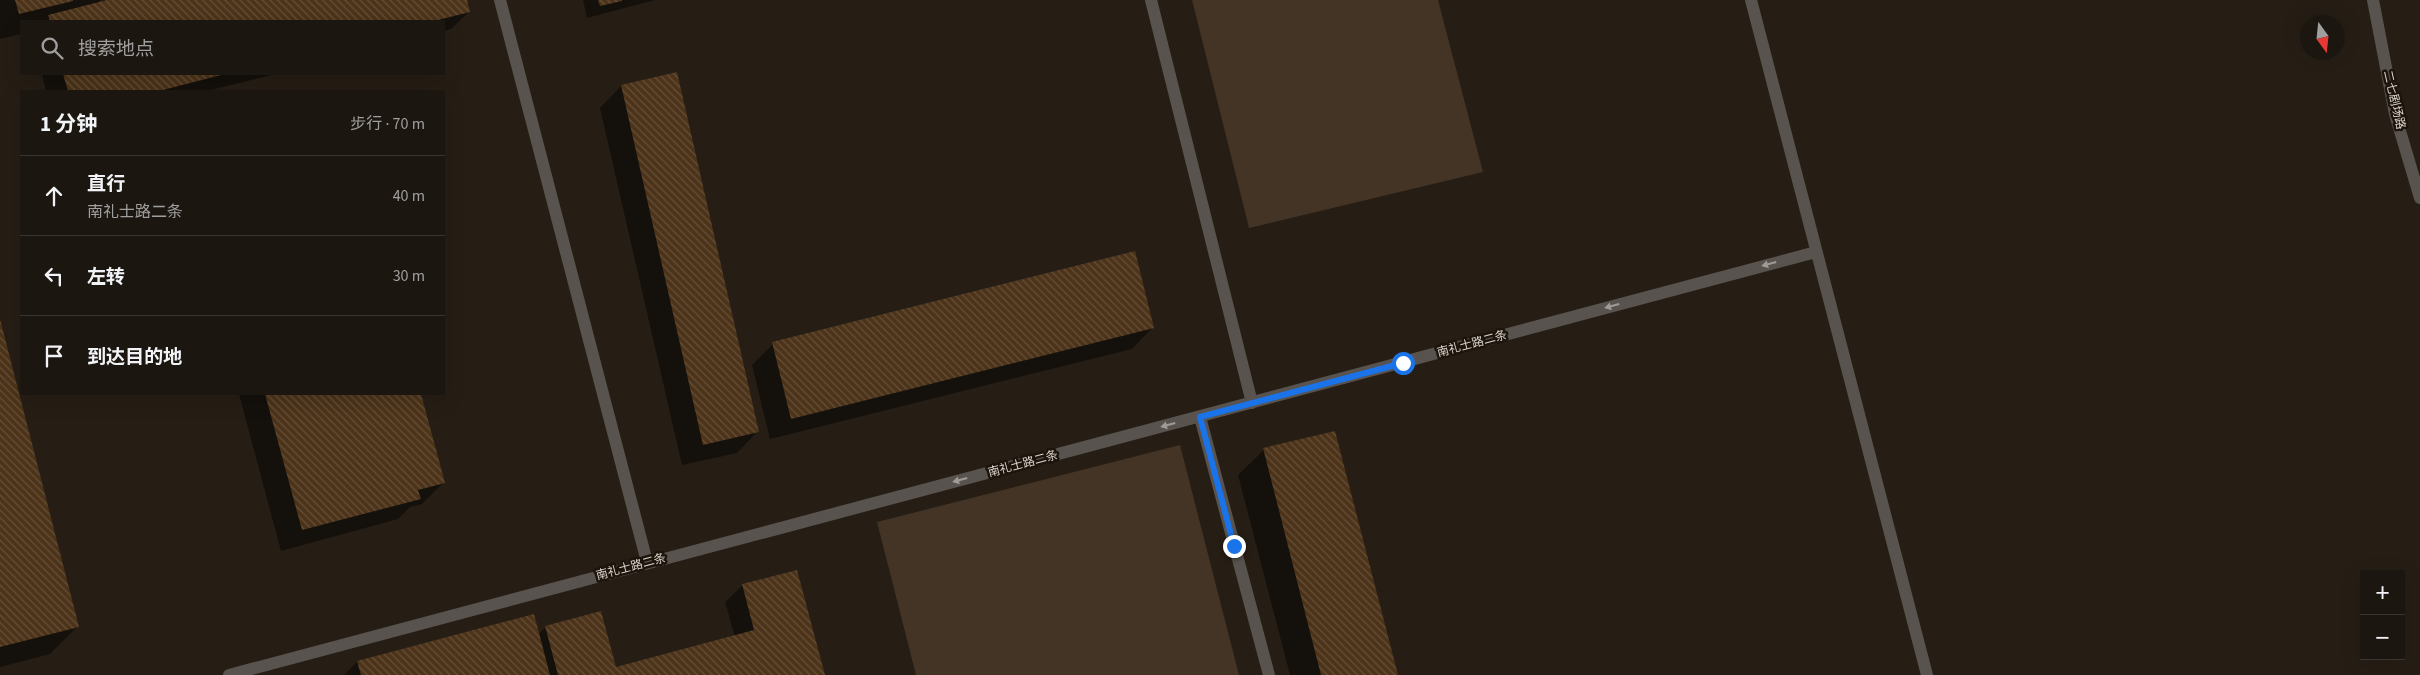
<!DOCTYPE html>
<html lang="zh">
<head>
<meta charset="utf-8">
<style>
  :root { --surface:#1c1610; --page:#29231e; --text:#f1f3f6; --muted:#a09f9f; --line:#3a3530 }
  body { margin:0; font-family:"Source Sans 3","Noto Sans SC",sans-serif; background:var(--page); color:var(--text) }
  .controls { position:absolute; right:15px; bottom:15px; display:grid; overflow:hidden; border-radius:0px; box-shadow:0 5px 20px #0002 }
  .controls button { width:45px; height:45px; display:grid; place-items:center; padding:0; border:0; border-bottom:1px solid var(--line); background:var(--surface); color:var(--text); font:25px sans-serif }
  .compass { position:absolute; left:2300px; top:15px; width:45px; height:45px; border-radius:50%; background:var(--surface); box-shadow:0 5px 20px #0002; rotate:165deg }
  .stop { position:absolute; width:15px; height:15px; margin:-11px; border:4px solid #1a73e8; border-radius:50%; background:#fff }
  .stop.end { background:#1a73e8; border-color:#fff; box-shadow:0 1px 5px #0008 }
  .list { margin:0; padding:0; list-style:none }
  h2 { display:flex; justify-content:space-between; align-items:center; height:65px; margin:0; padding:0 20px; font-size:21px }
  h2 small { font-size:16px; font-weight:400; color:var(--muted) }
  .list li { display:grid; grid-template-columns:32px 1fr auto; gap:15px; align-items:center; box-sizing:border-box; height:80px; padding:0 20px; border-top:1px solid var(--line) }
  .list b { display:block; font-size:19px; white-space:nowrap }
  .list p { margin:0; font-size:16px; white-space:nowrap; color:var(--muted) }
  .list em { font-size:16px; font-style:normal; color:var(--muted) }
  .icon { flex:none; width:28px; height:28px; fill:none; stroke:currentColor; stroke-width:2; stroke-linecap:round; stroke-linejoin:round }
  .map { position:relative; flex:none; width:2420px; height:675px; overflow:hidden }
  .search { position:absolute; background:var(--surface); box-shadow:0 5px 20px #0002; left:20px; top:20px; width:425px; height:55px; display:flex; align-items:center; gap:12px; box-sizing:border-box; padding:0 18px; border-radius:0px; color:var(--muted); font-size:19px }
  .panel { position:absolute; background:var(--surface); box-shadow:0 5px 20px #0002; left:20px; top:90px; width:425px; height:305px; border-radius:0px }
  .map>svg:first-child { display:block }
  .grass { fill:#433425 }
  .shadow { fill:#0007 }
  .building { fill:url(#building-back-hatch) }
  .lines { fill:none; stroke-linecap:round; stroke-linejoin:round }
  .minor { stroke:#58534f; stroke-width:12 }
  .oneway { fill:#a09a95 }
  .route { stroke:#1a73e8; stroke-width:6 }
  .labels { text-anchor:middle; dominant-baseline:central; stroke-width:5; stroke-linejoin:round; paint-order:stroke }
  .street-label { font-size:12px; fill:#dbd5cf; stroke:#1d140c }
</style>
</head>
<body>
<div class="map">
<svg width="2420" height="675" viewBox="0 0 2420 675">
  <defs>
    <pattern id="building-back-hatch" width="6" height="6" patternUnits="userSpaceOnUse" patternTransform="scale(1.25)"><rect width="6" height="6" fill="#4c3319"/><path d="M-1 5l2 2M0 0l6 6M5-1l2 2" fill="none" stroke="#655039"/></pattern>
  </defs>
  <rect width="100%" height="100%" fill="#261e15"/>
  <path class="grass" d="M1192 0H1438L1483 172 1249 228Z
    M1180 445 1239 675H916L877 522Z"/>
  <path class="shadow" d="M0 0H101L97 4 104 2 103 0H466L469 12 451 29 444 31V21H21V34L0 39Z
    M583 0H655L587 18Z
    M42 74H275L207 91H46Z
    M621 86 758 431 737 453 682 465 600 108Z
    M0 321 77 627 50 654 0 667Z
    M1153 327 1132 349 770 439 752 365 773 344Z
    M239 394H419L443 483 422 504 410 507 398 519 281 551Z
    M1264 450 1397 675H1290L1238 475Z
    M743 585 824 675H344L357 662 538 635 546 627 615 668 735 637 725 602Z"/>
  <path class="building" d="M15 0H73V1L19 14Z
    M107 0H467L470 12 434 21H50L48 15Z
    M598 0H622V1L600 6Z
    M677 72 759 432 703 445 621 85Z
    M63 74H225L159 91H68Z
    M1135 251 1154 328 791 419 772 342Z
    M0 319 79 627 0 647Z
    M265 394H421L445 483 418 490 421 499 302 530Z
    M1335 431 1398 675H1321L1263 448Z
    M797 570 825 675H558L545 626 601 611 616 667 754 630 742 584Z
    M534 614 550 675H361L357 661Z"/>
  <g class="lines">
    <path class="minor" d="M500 0 647 562
      M1151 0 1252 403
      M1751 0 1927 675
      M2373 0 2395 114 2420 198
      M1200 417 1269 675
      M229 675 1816 252"/>
  </g>
  <defs><path id="oneway-solid" d="M-6-.8H1V-3.2L6.5 0L1 3.2V.8H-6Z" transform="scale(1.25)"/></defs>
  <g class="oneway">
    <use href="#oneway-solid" transform="translate(1769 264) rotate(165)"/>
    <use href="#oneway-solid" transform="translate(1612 306) rotate(165)"/>
    <use href="#oneway-solid" transform="translate(1168 425) rotate(165)"/>
    <use href="#oneway-solid" transform="translate(960 480) rotate(165)"/>
  </g>
  <g class="lines">
    <path class="route" d="M1234 546 1200 417 1403 363"/>
  </g>
  <g class="labels">
    <g class="street-label">
      <text transform="translate(2394 100) rotate(77)">二七剧场路</text>
      <text transform="translate(1472 344) rotate(-15)">南礼士路二条</text>
      <text transform="translate(1023 464) rotate(-15)">南礼士路二条</text>
      <text transform="translate(631 567) rotate(-15)">南礼士路二条</text>
    </g>
  </g>
</svg>
<div class="controls">
<button>+</button>
<button>−</button>
</div>
<svg class="compass" viewBox="-18 -18 36 36"><path d="M0-13l5 13h-10z" fill="#e53935"/><path d="M0 13l5-13h-10z" fill="#a09f9f"/></svg>
<div class="stop" style="left:1403px;top:363px"></div>
<div class="stop end" style="left:1234px;top:546px"></div>
<div class="search"><svg class="icon" aria-label="search" viewBox="0 0 24 24"><circle cx="10" cy="10" r="6"/><path d="M15 15l6 6"/></svg>搜索地点</div>
<section class="panel">
<h2>1 分钟<small>步行 · 70 m</small></h2>
<ul class="list">
<li><svg class="icon" aria-label="ahead" viewBox="0 0 24 24"><path d="M12 20V5M6 11l6-6 6 6"/></svg><div><b>直行</b><p>南礼士路二条</p></div><em>40 m</em></li>
<li><svg class="icon" aria-label="left" viewBox="0 0 24 24"><path d="M17 20v-9H6M10 6l-5 5 5 5"/></svg><div><b>左转</b></div><em>30 m</em></li>
<li><svg class="icon" aria-label="arrive" viewBox="0 0 24 24"><path d="M6 21V4h12l-3 4 3 4H6"/></svg><div><b>到达目的地</b></div></li>
</ul>
</section>
</div>
</body>
</html>
